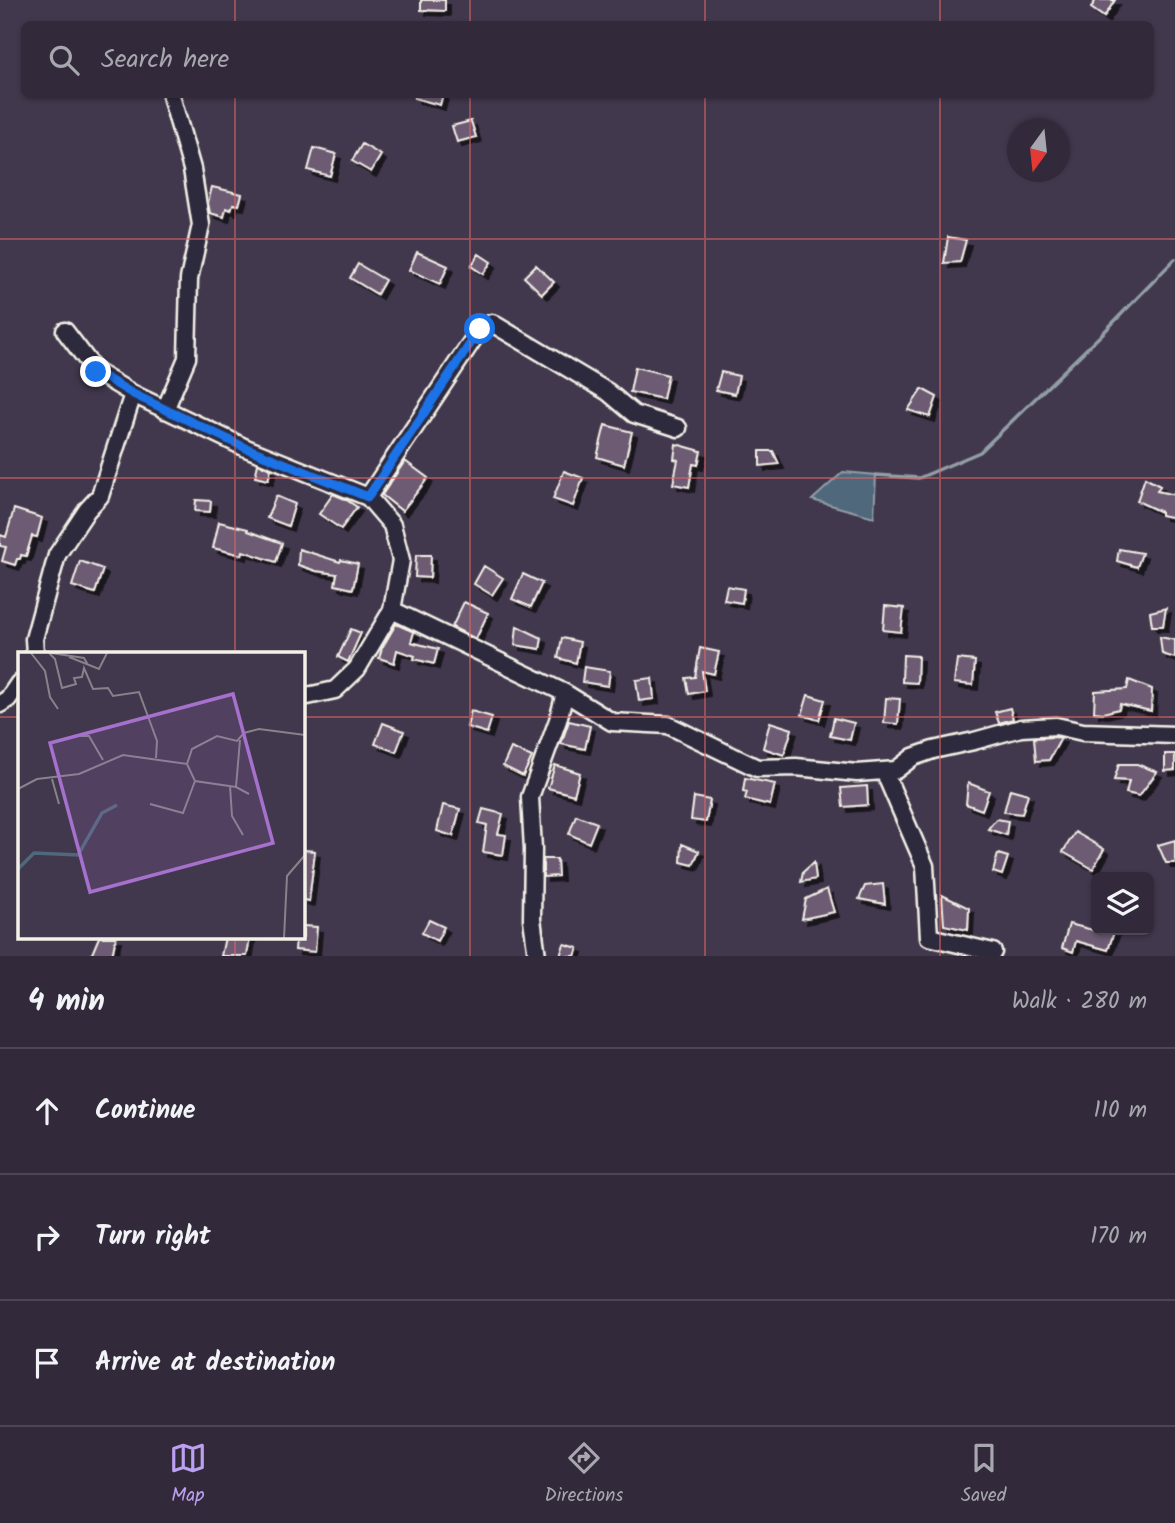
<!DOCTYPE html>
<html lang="en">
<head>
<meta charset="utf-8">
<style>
  :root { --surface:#322a3a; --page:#3d3645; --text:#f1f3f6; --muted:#a8a7af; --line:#4d4654; --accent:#bca0f2 }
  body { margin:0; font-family:Kalam,sans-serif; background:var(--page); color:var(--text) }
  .controls { position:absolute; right:21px; bottom:21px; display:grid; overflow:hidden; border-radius:10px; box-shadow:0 2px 5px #0004 }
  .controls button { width:63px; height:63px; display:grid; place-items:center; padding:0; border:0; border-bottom:2px solid var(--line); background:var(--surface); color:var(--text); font:35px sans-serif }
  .compass { position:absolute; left:1007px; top:119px; width:63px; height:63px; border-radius:50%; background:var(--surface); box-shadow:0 2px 5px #0004; rotate:195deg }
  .stop { position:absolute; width:21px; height:21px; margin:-16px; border:5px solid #1a73e8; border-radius:50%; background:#fff }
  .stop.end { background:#1a73e8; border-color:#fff; box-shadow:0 2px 7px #0008 }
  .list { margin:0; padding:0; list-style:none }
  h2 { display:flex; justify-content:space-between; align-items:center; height:91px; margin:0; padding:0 28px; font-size:30px }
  h2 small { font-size:23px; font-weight:400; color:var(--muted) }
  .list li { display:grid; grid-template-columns:46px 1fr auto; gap:21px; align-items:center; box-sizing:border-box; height:126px; padding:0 28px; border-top:2px solid var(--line) }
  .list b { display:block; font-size:26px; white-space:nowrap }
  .list em { font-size:23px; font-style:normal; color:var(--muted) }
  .icon { flex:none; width:38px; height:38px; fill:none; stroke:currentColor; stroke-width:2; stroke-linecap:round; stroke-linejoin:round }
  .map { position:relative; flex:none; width:1175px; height:956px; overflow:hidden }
  .search { position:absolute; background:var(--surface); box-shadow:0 2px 5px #0004; left:21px; right:21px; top:21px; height:77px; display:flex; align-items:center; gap:18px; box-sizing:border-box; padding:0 24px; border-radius:10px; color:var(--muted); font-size:26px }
  .sheet { height:469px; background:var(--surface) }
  nav { display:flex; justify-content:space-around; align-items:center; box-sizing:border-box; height:98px; border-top:2px solid var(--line); background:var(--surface); font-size:19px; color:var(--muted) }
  nav a { display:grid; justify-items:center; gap:4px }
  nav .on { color:var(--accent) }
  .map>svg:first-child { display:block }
  .water { fill:#50687b; stroke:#929fa7; stroke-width:2 }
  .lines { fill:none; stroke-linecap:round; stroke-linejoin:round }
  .stream { stroke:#929fa7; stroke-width:3.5 }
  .building { fill:#6d5a73; stroke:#f4f1e8; stroke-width:2; filter:url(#shadow) }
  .minor-casing { stroke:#f4f1e8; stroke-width:21 }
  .minor { stroke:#2f2a3d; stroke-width:16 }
  .route { stroke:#1a73e8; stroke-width:9 }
  .grid { fill:none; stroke:#df6462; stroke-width:2; stroke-opacity:0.55 }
  .inset-river { fill:none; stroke:#50687b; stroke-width:3.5 }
  .inset-road { fill:none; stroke:#89828b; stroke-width:2 }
  .view { fill:#a571cd; fill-opacity:0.15; stroke:#a571cd; stroke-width:3.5 }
  .inset-edge { fill:none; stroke:#f4f1e8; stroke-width:3.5 }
</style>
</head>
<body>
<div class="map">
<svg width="1175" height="956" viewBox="0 0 1175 956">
  <defs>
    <filter id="shadow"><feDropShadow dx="5" dy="5" stdDeviation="0" flood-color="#0009"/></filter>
  </defs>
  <rect width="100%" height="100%" fill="#42384d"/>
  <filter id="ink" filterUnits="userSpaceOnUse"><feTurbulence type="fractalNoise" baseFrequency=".0143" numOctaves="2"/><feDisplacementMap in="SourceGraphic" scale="14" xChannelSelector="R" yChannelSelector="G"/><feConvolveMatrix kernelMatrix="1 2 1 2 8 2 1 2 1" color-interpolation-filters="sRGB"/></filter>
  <g filter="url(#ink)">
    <path class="water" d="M843 472 876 475 874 517 812 500Z"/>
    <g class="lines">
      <path class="stream" d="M876 475 919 478 980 452 1105 331 1175 259"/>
    </g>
    <path class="building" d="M421 0H445V11L421 10Z
      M1096 0H1115L1104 17 1091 8Z
      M414 94H443L440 105 414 98Z
      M471 121 476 137 457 142 452 126Z
      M362 144 381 155 371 172 352 161Z
      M314 148 336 154 330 176 308 170Z
      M212 187 242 194 239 205 233 204 231 210 226 208 224 217 210 213 208 203Z
      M948 237 966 240 960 262 944 263Z
      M417 252 448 266 440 284 409 270Z
      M479 254 491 262 483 274 471 266Z
      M358 264 385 280 377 294 350 278Z
      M536 265 554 282 542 294 524 277Z
      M635 367 668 375 663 399 630 392Z
      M721 372 739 376 735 394 716 390Z
      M922 389 937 397 930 417 908 410Z
      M605 425 632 432 624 465 597 457Z
      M676 444 701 451 698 465 693 464 689 487 673 484 678 460 674 459Z
      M760 451H773L779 464 760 466Z
      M405 461 428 478 402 511 382 495Z
      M258 464 271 469 268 480 255 477Z
      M564 471 583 478 573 506 553 499Z
      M1145 478 1160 486 1157 491 1175 495V518L1161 515V512L1137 501Z
      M333 494 345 499 357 507 341 529 319 514Z
      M276 496 295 504 288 526 267 518Z
      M196 500 211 501 210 512 195 511Z
      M14 509 42 518 37 537 32 536 26 556 21 555 20 559H17L15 565 2 561 6 547 0 546V535L6 537Z
      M219 522 248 529V531L282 543 276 562 243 551 242 555 213 548Z
      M299 549 340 562 341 560 358 564 353 589 335 585 337 574 316 571 298 565Z
      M1119 549 1142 553 1137 567 1117 561Z
      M416 555H431L430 578 415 577Z
      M80 561 103 569 95 593 72 586Z
      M484 566 503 578 492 595 474 584Z
      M523 574 542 583 531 607 512 599Z
      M727 586 744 589 742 603 724 600Z
      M464 602 488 613 476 639 452 627Z
      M885 606 904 608 901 632 883 630Z
      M1166 608 1163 626H1152L1150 612Z
      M396 624 414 632 411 642 438 649 434 664 414 659 415 656 397 650 394 663 379 658 382 648Z
      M517 626 542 638 540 649 515 645Z
      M351 629 361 633 348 662 338 657Z
      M1160 637 1175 640V658L1162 654Z
      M562 638 580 642 576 663 558 658Z
      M700 648 719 652 714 674 702 671 705 691 689 694 686 678 695 677Z
      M903 655 918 656 917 683 902 682Z
      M957 659 975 661 973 685 954 683Z
      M584 667 610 671 608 686 582 682Z
      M652 678 654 699 639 701 636 680Z
      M1129 680 1152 689 1151 711 1120 704 1119 709 1103 713 1094 712 1095 691 1127 689Z
      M808 695 825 700 819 720 802 715Z
      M886 698 900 699 898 724 884 723Z
      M1010 708 1013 719 999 723 995 712Z
      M471 711 492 717 487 733 467 727Z
      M834 718 854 723 850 740 830 736Z
      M569 721 590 726 585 749 561 744Z
      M770 722 792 729 784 755 763 748Z
      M383 723 404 731 396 752 375 744Z
      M1055 737 1061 738 1049 760 1036 761 1034 738Z
      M511 748 532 757 523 776 503 766Z
      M1165 754H1175V770L1165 771Z
      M1119 764H1137L1157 772 1139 796 1126 793 1129 781 1114 780Z
      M555 765 580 773 574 795 548 788Z
      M745 778 775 784 770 805 745 799 747 792 743 791Z
      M968 783 989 791 982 810 966 804Z
      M867 786 868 805 843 807 841 788Z
      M1010 789 1028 794 1022 814 1004 812Z
      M694 797 710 800 706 822 691 820Z
      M443 805 460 809 453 836 437 831Z
      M483 809 503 814 498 834 506 835 503 855 483 852 487 825 479 823Z
      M576 815 597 823 589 843 569 834Z
      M996 819 1008 821 1006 835 988 829Z
      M1075 832 1104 849 1093 869 1063 852Z
      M1175 840V863H1166L1158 845Z
      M682 844 699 851 693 865 681 862Z
      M303 850 315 851 309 901 303 900Z
      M998 854 1008 857 1002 875 993 872Z
      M543 859H557L558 876 543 877Z
      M814 862 816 879 801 882 803 872Z
      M883 884 885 904 859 899 865 886Z
      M827 889 834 912 802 919 806 899Z
      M942 895 969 908 968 930 944 925Z
      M429 920 444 927 437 941 422 933Z
      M1069 924 1093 930H1108L1114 932 1108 950 1076 941 1073 952 1062 948Z
      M303 926 317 927 315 952 295 950 296 937H303Z
      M99 937H116L112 956H91Z
      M225 937H250L247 956H221Z
      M564 944 578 948 575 956H560Z"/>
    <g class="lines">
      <defs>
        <path id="minor" d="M65 331 96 372 133 394 246 448 368 497 392 525 401 560 392 610
          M165 410 187 358 189 279 201 225 192 169 171 96
          M368 497 480 329 492 323 608 392 634 414 678 428
          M35 653 34 639 57 555 87 510 100 496 133 394
          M303 697 335 690 357 669 392 610 565 693 612 722 668 725 757 768 796 767 857 773 896 770 913 757 933 750 974 741 1021 728 1056 726 1083 732 1175 735
          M0 704 8 699 19 683
          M884 771 925 866 929 937 993 952
          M537 956 532 919 533 849 530 797 558 720 565 693"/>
      </defs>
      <use href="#minor" class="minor-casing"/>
      <use href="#minor" class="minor"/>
    </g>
  </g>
  <g class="lines" filter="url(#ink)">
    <path class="route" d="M96 372 133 394 246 448 368 497 480 329"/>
  </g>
  <path class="grid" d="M235 0V24M470 0V24M705 0V24M940 0V24M235 94V653M470 94V956M705 94V956M940 94V956M0 239H1175M0 478H1175M0 717H19M303 717H1175M235 937V956"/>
  <g transform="translate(18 652)">
    <rect width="287" height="287" fill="#42384d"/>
    <path class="inset-river" d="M0 217 16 201 60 203 84 161 99 153"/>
    <path class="inset-road" d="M13 1 27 19 32 45 40 57M31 1 37 7 44 36 58 32 56 26 64 25 66 16 75 37 90 36 95 44 121 40 139 89 138 106M33 1 66 6 70 13M51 5 81 17 89 1M61 84H71L85 108M169 112 177 129 218 135 231 142M34 127 41 152M212 134 214 164 225 183M218 135 222 88M0 137 19 127 61 122 105 103 169 112 174 97 199 84 219 89 226 81 241 77 287 83M132 152 165 161 177 129M266 286 269 224 287 203"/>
    <path class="view" d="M215 42 255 191 72 240 32 91Z"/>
    <rect width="287" height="287" class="inset-edge"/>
  </g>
</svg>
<div class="controls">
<button><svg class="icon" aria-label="layers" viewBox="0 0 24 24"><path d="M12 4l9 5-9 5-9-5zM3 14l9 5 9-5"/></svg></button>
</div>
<svg class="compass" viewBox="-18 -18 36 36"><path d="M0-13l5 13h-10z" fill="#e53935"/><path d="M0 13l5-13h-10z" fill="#a8a7af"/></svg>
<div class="stop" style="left:480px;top:329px"></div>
<div class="stop end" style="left:96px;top:372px"></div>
<div class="search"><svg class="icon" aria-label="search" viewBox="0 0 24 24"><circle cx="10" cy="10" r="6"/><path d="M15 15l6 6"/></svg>Search here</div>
</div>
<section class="sheet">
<h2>4 min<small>Walk · 280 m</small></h2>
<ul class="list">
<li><svg class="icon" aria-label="ahead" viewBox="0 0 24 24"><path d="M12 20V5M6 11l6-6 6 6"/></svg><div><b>Continue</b></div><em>110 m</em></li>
<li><svg class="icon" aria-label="right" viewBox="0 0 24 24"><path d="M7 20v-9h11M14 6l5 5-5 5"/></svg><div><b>Turn right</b></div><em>170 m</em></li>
<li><svg class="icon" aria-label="arrive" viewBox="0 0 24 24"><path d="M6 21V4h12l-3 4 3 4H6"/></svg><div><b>Arrive at destination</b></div></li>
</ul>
</section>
<nav>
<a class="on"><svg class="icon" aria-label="map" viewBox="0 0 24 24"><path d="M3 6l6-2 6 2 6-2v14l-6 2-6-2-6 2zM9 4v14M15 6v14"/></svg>Map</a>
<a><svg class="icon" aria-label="directions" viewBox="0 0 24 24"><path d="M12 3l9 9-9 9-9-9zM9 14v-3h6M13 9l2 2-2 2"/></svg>Directions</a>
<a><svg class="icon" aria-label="saved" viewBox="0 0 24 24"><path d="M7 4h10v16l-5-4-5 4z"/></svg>Saved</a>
</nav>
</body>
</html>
